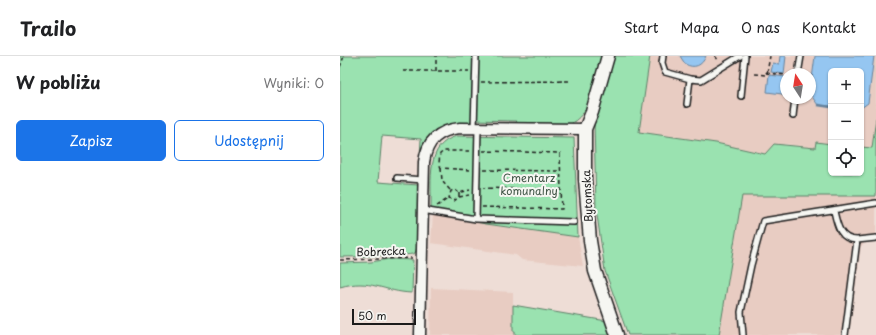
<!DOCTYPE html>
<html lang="pl">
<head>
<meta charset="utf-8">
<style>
  :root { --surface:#fff; --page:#f6f6f6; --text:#202124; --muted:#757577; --line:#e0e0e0; --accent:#1a73e8 }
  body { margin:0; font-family:"Playpen Sans",sans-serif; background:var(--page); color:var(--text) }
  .controls { position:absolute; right:12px; top:12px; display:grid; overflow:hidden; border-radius:6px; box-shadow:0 1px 3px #0004 }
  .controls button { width:36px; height:36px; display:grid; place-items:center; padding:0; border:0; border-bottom:1px solid var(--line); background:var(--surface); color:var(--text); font:20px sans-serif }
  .compass { position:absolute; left:440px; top:12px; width:36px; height:36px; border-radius:50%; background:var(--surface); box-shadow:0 1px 3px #0004; rotate:348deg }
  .scale { position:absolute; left:12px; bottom:10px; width:64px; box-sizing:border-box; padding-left:4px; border:2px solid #1c1c1c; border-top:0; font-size:11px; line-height:14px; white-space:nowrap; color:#1c1c1c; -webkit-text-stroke:3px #f6f6f2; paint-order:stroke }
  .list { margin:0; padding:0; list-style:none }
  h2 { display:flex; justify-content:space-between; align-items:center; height:52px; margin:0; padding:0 16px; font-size:17px }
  h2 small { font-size:13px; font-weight:400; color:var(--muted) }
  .actions { display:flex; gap:8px; padding:12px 16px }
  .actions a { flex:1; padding:9px 0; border:1px solid var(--accent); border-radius:6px; text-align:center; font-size:14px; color:var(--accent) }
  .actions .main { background:var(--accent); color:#fff }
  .icon { flex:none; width:22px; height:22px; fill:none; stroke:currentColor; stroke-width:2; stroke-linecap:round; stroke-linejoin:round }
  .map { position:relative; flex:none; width:536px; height:279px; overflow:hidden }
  header { display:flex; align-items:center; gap:24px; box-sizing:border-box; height:56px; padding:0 20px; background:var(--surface); border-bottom:1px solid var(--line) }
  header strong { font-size:19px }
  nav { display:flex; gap:22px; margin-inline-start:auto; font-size:14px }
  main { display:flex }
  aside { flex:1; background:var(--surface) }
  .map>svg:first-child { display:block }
  .built { fill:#e8ccc2; fill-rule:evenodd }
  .green { fill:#9ae2b0; stroke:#5b7f66 }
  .water { fill:#95c6f1; stroke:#65829c }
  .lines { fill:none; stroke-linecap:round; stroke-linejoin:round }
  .stream { stroke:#65829c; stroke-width:2.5 }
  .service-casing { stroke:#1c1c1c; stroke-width:8 }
  .minor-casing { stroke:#1c1c1c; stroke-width:13 }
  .tertiary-casing { stroke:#1c1c1c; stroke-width:15 }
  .path { stroke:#1c1c1c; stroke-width:1.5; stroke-dasharray:4 3; stroke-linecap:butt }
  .service { stroke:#f6f6f2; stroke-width:5 }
  .minor { stroke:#f6f6f2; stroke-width:10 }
  .tertiary { stroke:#f6f6f2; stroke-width:12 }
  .labels { text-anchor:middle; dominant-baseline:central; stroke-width:4; stroke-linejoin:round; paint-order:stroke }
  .park-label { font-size:11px; fill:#425748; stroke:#f6f6f2 }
  .street-label { font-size:11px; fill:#1c1c1c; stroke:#f6f6f2 }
</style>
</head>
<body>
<header>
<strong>Trailo</strong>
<nav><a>Start</a><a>Mapa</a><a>O nas</a><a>Kontakt</a></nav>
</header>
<main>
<aside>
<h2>W pobliżu<small>Wyniki: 0</small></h2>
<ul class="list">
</ul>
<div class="actions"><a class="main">Zapisz</a><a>Udostępnij</a></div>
</aside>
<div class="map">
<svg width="536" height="279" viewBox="0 0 536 279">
  <rect width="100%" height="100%" fill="#eeddd6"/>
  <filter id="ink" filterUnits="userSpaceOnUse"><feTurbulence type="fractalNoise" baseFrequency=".025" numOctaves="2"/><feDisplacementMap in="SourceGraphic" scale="8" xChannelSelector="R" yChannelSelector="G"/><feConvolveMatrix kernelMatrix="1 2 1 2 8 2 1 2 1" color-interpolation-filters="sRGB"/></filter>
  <g filter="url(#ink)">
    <path class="built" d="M310 0H536V62L532 93 521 91V15H491V88L476 86 475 92 445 88 425 98 376 87 299 76ZM446 18H470V42H446Z
      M401 140H536V180H533L521 190 509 279H377Z
      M93 158 146 168 238 181 243 210 182 204 176 199 91 187Z
      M91 232 173 236V275H175V279H90Z"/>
    <path class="green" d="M0 0H261C255 23 253 60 227 69L181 70 176 65 131 64 130 68C102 68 89 72 80 100L81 83 42 80 38 126 78 129 77 191 75 197C68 200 60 198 53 199 35 200 18 201 0 201Z
      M271 0H310L299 76 376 87 425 98 434 88 475 92 476 86 491 88V117H521V91L532 92 536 62V140H402L379 279H288L265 215 256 152 254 65Z
      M117 80 234 82 238 181 146 168 93 158 91 151C92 125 85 88 117 80Z
      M49 203 73 204 72 237C44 236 30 222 0 231V207L31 206Z
      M173 249 267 265 273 279H175V275H173Z"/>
    <path class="water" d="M340 0H366C362 10 354 13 345 8Z
      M440 0H446L444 18 431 16 433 7 439 8Z
      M475 0H534L528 47 521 52V15H491V49L490 50 478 49 470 38Z
      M429 19 446 21 444 40 442 38 427 36Z"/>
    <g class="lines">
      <path class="stream" d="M478 49 491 51"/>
      <defs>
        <path id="service" d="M323 0 322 7 325 16 350 23
          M458 18 461 0
          M401 40 405 0
          M347 48 350 23 361 24 400 0
          M453 60 455 42
          M134 72 136 0
          M57 122 83 124
          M82 154 136 163 234 166
          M494 155C497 169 500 184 517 184L505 279
          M136 163 138 72
          M517 184 536 182
          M403 279 401 256 411 209 423 165 536 147"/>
        <path id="minor" d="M80 279 84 106C87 84 99 74 120 72L245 73"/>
        <path id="tertiary" d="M268 0 252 56 245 73V123L250 185 255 215 277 279"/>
      </defs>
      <use href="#service" class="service-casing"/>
      <use href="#minor" class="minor-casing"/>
      <use href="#tertiary" class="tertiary-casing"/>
      <path class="path" d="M375 0 379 5
        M0 11 4 0
        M63 15H129
        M96 15V0
        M427 17 430 0
        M414 18 426 19V17L446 19
        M141 26 229 25
        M143 95 220 97 221 134
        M101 112 102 125 111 135
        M130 114 101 112 99 107 100 98 104 95H132
        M144 114 220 115
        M119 137V141L114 145 109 142 111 135 115 134 119 137 130 134
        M119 141 129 139
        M97 150 109 142
        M142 151 222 153 221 134 143 132
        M0 204 72 202"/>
      <use href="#service" class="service"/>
      <use href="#minor" class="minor"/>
      <use href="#tertiary" class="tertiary"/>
    </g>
  </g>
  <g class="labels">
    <g class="park-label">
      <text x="189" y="121">Cmentarz<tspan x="189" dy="13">komunalny</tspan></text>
    </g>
    <g class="street-label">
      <text transform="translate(247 140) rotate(-93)">Bytomska</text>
      <text transform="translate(41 195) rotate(-2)">Bobrecka</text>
    </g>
  </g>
</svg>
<div class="controls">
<button>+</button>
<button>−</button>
<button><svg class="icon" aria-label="locate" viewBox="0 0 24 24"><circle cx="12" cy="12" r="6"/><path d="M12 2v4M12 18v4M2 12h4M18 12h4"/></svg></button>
</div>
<svg class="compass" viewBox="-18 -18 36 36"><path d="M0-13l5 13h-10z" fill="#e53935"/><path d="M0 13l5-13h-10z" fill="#757577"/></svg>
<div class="scale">50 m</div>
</div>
</main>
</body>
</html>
